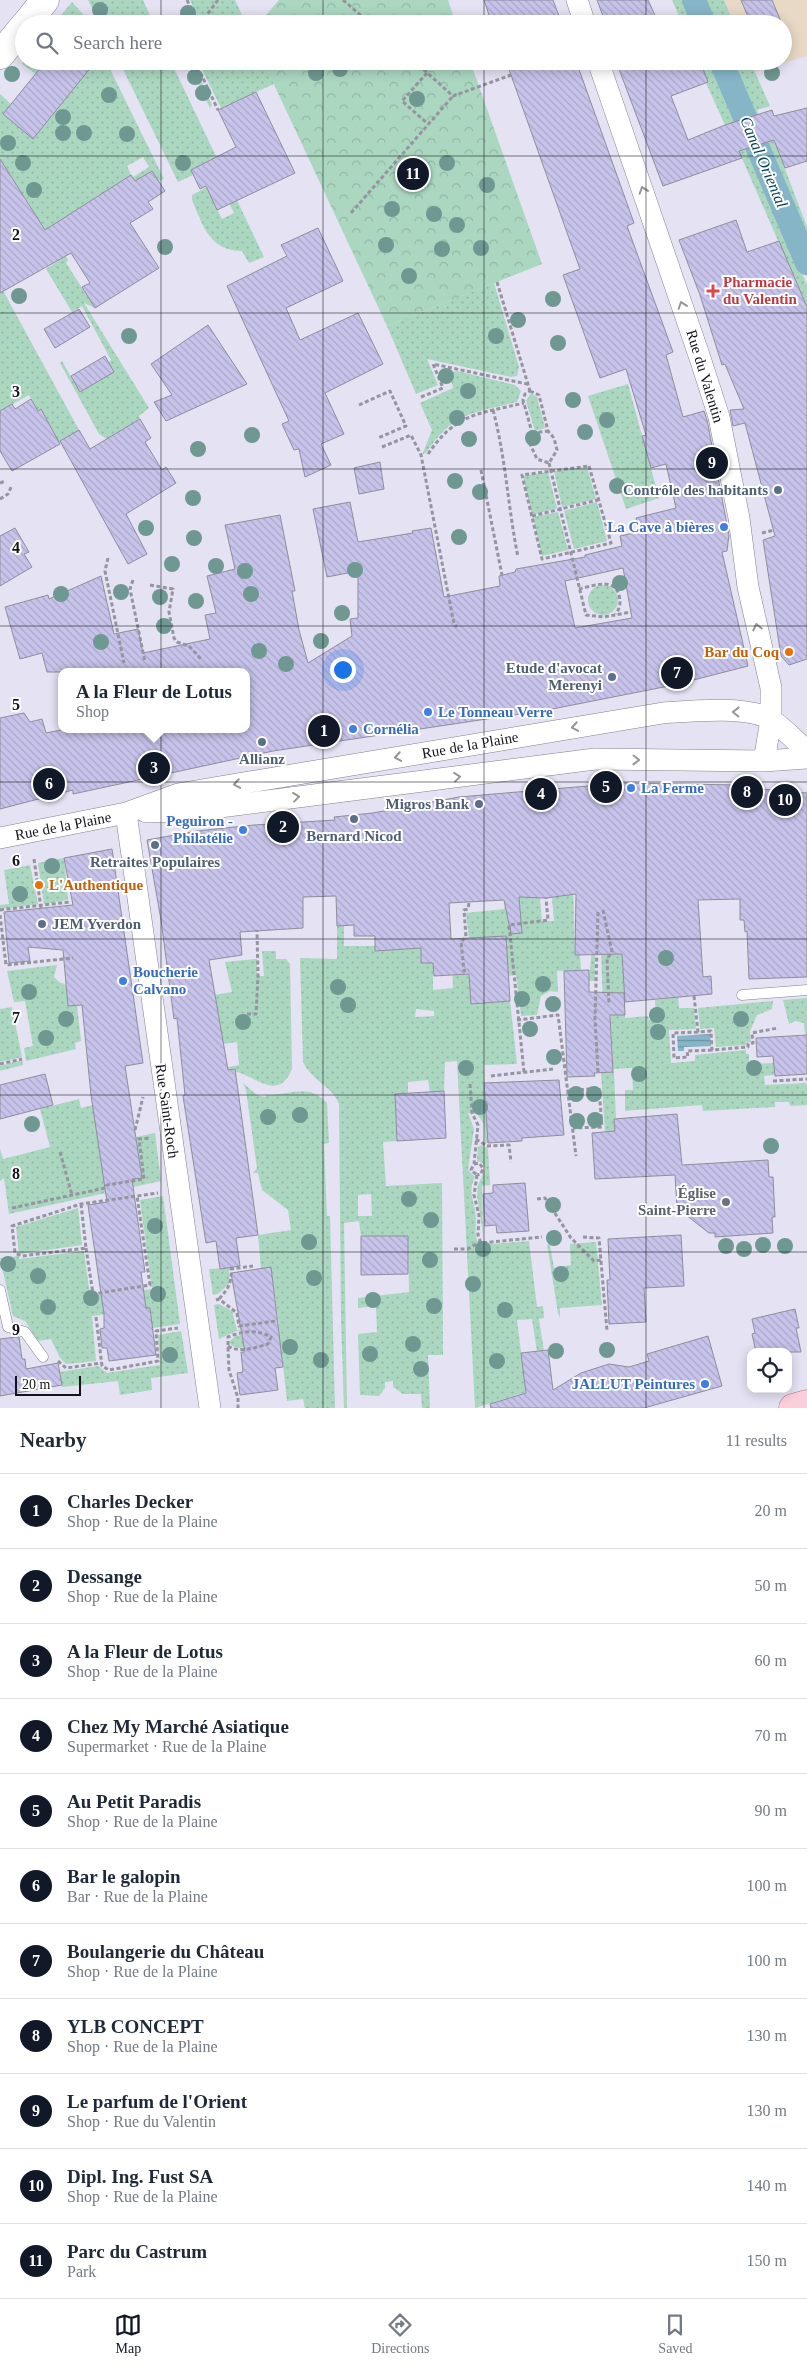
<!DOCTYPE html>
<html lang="en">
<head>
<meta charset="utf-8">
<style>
  :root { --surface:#fff; --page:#f6f6f7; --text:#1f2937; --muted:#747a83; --line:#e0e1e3; --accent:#111827 }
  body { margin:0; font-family:"Times New Roman",serif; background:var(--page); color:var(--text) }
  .controls { position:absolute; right:15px; bottom:15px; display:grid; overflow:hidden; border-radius:10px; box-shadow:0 2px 12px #0003 }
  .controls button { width:45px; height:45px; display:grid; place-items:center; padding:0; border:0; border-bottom:1px solid var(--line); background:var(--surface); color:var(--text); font:25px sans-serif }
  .scale { position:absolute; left:15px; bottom:12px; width:66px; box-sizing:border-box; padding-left:5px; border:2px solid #141319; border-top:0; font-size:14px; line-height:18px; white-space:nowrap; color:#141319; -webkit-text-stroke:4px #fff; paint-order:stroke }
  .you { position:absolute; left:342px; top:669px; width:18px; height:18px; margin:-12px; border:4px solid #fff; border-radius:50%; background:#1a73e8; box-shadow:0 0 0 8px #1a73e833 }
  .badge { display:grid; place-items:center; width:32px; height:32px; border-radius:50%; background:var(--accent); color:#fff; font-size:16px; font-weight:700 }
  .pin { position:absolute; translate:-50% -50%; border:2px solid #fff; box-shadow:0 1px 5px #0006 }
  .popup { position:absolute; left:58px; top:668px; width:192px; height:65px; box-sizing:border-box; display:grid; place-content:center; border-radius:10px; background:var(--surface); filter:drop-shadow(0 1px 4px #0005); font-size:16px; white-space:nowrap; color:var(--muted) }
  .popup b { font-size:19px; color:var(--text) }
  .popup::after { content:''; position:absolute; left:50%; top:100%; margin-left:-10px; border:10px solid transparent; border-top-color:var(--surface) }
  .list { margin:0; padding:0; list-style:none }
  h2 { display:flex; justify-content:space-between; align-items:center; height:65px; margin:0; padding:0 20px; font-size:21px }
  h2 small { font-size:16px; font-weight:400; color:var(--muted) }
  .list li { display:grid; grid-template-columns:32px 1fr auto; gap:15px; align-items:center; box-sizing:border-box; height:75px; padding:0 20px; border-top:1px solid var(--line) }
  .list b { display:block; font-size:19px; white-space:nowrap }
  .list p { margin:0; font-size:16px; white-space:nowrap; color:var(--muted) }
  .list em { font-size:16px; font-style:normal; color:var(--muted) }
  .icon { flex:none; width:28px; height:28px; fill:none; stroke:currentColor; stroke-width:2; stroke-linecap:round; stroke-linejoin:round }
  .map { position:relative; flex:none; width:807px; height:1408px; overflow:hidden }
  .search { position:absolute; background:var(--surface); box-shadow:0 2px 12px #0003; left:15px; right:15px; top:15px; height:55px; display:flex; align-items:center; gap:12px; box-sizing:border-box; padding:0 18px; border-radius:28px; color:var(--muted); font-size:19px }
  .sheet { height:890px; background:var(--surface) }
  nav { display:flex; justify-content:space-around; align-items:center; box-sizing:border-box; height:70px; border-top:1px solid var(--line); background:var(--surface); font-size:14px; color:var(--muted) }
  nav a { display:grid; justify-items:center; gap:2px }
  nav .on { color:var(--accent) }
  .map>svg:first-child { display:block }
  .education { fill:#e8d8c6 }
  .grass { fill:url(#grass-dots); fill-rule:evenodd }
  .park { fill:url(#park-crowns) }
  .water { fill:url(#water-rules) }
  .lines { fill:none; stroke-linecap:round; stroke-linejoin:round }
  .canal { stroke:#87b5c8; stroke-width:24 }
  .building { fill:url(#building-back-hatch); stroke:#8f8d9d; fill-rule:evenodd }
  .service-casing { stroke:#838191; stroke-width:11 }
  .minor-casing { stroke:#838191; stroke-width:22 }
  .secondary-casing { stroke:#838191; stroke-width:29 }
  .primary-casing { stroke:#a97787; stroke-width:29 }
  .path { stroke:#9694a1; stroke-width:3; stroke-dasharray:4 2.5; stroke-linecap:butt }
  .service { stroke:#fff; stroke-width:10 }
  .minor { stroke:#fff; stroke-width:21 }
  .secondary { stroke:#fff; stroke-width:28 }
  .primary { stroke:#fbceda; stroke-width:28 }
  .tree { fill:#6e9891 }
  .oneway { stroke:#959598 }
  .grid { fill:none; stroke:#141319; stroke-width:1; stroke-opacity:0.55 }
  .health-dot { fill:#e0444e; stroke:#fff; stroke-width:2 }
  .service-dot { fill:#5c6f8a; stroke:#fff; stroke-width:2 }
  .shop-dot { fill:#3f7fe0; stroke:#fff; stroke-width:2 }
  .food-dot { fill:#e8710a; stroke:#fff; stroke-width:2 }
  .worship-dot { fill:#6b7280; stroke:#fff; stroke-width:2 }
  .labels { text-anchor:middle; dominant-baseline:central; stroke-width:4; stroke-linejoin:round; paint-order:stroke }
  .health-label { font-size:15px; font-weight:bold; fill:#be3a42; stroke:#fff; text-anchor:start }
  .street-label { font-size:15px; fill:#141319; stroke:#fff }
  .service-label { font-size:15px; font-weight:bold; fill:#4e5e75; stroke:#fff; text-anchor:end }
  .shop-label { font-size:15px; font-weight:bold; fill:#366cbe; stroke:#fff; text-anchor:start }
  .food-label { font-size:15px; font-weight:bold; fill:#c56008; stroke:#fff; text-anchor:end }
  .worship-label { font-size:15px; font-weight:bold; fill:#5b616d; stroke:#fff; text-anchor:end }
  .water-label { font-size:16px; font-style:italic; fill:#024559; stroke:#fff }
  .grid-label { font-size:16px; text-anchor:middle; font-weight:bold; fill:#141319; stroke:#fff; stroke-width:4; stroke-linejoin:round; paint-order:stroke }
</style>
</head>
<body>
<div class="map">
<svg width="807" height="1408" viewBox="0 0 807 1408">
  <defs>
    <pattern id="grass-dots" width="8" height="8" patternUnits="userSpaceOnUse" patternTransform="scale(1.25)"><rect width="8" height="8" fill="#abd7c1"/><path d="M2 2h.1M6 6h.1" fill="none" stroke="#92b8a5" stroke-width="1.8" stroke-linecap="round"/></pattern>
    <pattern id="park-crowns" width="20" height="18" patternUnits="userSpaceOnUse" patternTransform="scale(1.25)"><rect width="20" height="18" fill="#abd7c1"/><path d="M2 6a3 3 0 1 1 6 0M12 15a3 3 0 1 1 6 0" fill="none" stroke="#92b8a5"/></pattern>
    <pattern id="water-rules" width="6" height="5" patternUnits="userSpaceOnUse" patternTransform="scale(1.25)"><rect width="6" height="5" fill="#87b5c8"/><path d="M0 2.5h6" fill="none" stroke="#6d92a2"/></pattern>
    <pattern id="building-back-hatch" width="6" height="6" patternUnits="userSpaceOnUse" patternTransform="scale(1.25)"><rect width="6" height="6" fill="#c7c3eb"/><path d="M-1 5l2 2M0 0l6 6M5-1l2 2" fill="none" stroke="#aaa7c9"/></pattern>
  </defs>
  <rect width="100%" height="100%" fill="#e4e2f3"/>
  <path class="education" d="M724 0H807V56L755 72 750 61H783V24H734Z"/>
  <path class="grass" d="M88 0H143L154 24H100Z
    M190 0H235L246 24H201Z
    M672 0H685L695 24 682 23Z
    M699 0H724L734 24H710Z
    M72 2 82 13 88 24H54Z
    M24 61H46L36 74 22 64Z
    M82 61H106L164 179 159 181 152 171 135 181 133 177 149 167 143 157 127 166 131 175 53 225 57 231 52 234 68 260 66 263 95 308 84 303 149 408 139 416 140 419 107 439 99 434 60 363 62 361 80 392 111 360 82 306 72 312 46 269 62 258 0 159V94L11 104 3 114 33 138 90 68Z
    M119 61H173L174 68 264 257 249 263 242 251C209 251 203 225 192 200V195L223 178 214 158 191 170 193 175 178 182ZM223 191 234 213 222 219 211 197Z
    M187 61H192L212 105 210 108Z
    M198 61H263L274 84 221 108Z
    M700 61H711L807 285V307L727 124 725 125 706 83 708 82Z
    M725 61H750L770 106 757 110 770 141 774 140 807 227V251Z
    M494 283 519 367 517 376 511 377 427 359 438 385 416 394 387 326Z
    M0 285 79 430 56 444 52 429 41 409 38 411 29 395 0 411Z
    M457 371 515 385 521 391 517 402C473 413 453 412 426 453L422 455 432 430 420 403 453 388 449 372Z
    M628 384 659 498 626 509 588 396Z
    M531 393 537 397 545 428 535 431 526 401Z
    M587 467 596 499 562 507 554 471Z
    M548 472 557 508 532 515 523 476Z
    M597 502 607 541 574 549 564 511Z
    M558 512 568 550 542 556 533 517Z
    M588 600a15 15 0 1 1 30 0a15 15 0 1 1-30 0Z
    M64 858 68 900 44 904 38 863Z
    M30 865 38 904 0 909V905L9 904 4 870Z
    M573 881 575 955H580L581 970 557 971 558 992 550 991 541 996 537 1015 521 1016 516 975 508 976 506 936 469 939 466 913 504 909 505 904 520 903 519 897 534 896 540 898 542 921H554L552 897Z
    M595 912V981H589Z
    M600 923 622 953 625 1004H603Z
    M337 926H344V946H375L376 951 421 947V963H433V990L453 988 451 939H458L461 974H469L471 1004 510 1001 517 1064 484 1065 488 1143H485L484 1124 477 1114 468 1113 474 1129 468 1170 475 1177C467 1192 475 1202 476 1217 476 1228 474 1235 479 1245L529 1241 537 1307 543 1306 544 1318 539 1319 544 1351 537 1352 532 1319 517 1320 523 1368 540 1388 475 1408 457 1061 445 1062 444 1091 430 1092 428 1080 408 1082V1093L395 1094 397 1141 383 1142 386 1186 442 1183 443 1355H428L430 1408H422L421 1394H403L393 1387V1381L385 1382V1388L379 1396 360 1395 358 1334 377 1332 376 1306 358 1308V1298L409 1292 408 1236H361L359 1221 344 1223 347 1408H344L341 1319 339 1104C333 1087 311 1080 303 1062L300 958 337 959ZM416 1009 434 1011V1016L415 1017ZM371 1194 372 1216H358V1195Z
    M262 951H276V959H286L290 964 292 1069C280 1098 262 1082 243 1074 239 1072 233 1072 228 1070V1067L239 1065 237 1042 210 1046 214 995 232 992 225 962 257 959V976H264Z
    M57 965 54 977 59 982 66 985 77 1005 81 1041 75 1043 76 1049 26 1061 24 1048 33 1046 25 1001 14 1002 7 971Z
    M678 997 679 1008H694L696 1029 669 1030 671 1063 695 1061V1055L746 1050V1054H749V1064L774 1063V1075L764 1076 765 1085 807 1083V1105L790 1106 789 1102H775V1107L703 1111 702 1105 625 1111V1090H633L632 1068 613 1069 611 1015H625V1018L648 1016 649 1020H656L655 1000Z
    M807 998V1035H805L804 1023 795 1021 789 1024 783 1000Z
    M773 1001 772 1009 757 1015 750 1031 751 1042H746V1045L716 1047 714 1028 700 1029 698 1008Z
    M12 1007 22 1057 0 1062V1009Z
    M22 1060 23 1065 0 1071V1066Z
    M614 1072 616 1119H614L615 1131 605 1132 601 1073Z
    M243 1083 257 1095 265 1097 266 1095C290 1096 308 1082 327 1103L329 1143 324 1144 327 1216H330L335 1408H305L303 1399 287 1401 281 1348 251 1329 236 1331 219 1339 214 1305 219 1304 232 1311 237 1330 279 1324 271 1268 261 1269 258 1235 291 1230 288 1210 262 1190 258 1173H253L257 1168 246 1090Z
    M79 1099 81 1108 93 1105 105 1183 142 1178 136 1137 155 1133 161 1181 9 1214 4 1178 0 1181V1149L3 1159 50 1147 40 1109Z
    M481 1145 488 1149 490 1183V1185L482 1186 483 1234 477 1195 478 1185 485 1170 483 1163 477 1161 478 1147Z
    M163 1196 180 1324 152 1328 149 1308 92 1316 96 1361 66 1364 60 1358 51 1339 38 1341 25 1321 13 1316 0 1258 19 1256V1259L84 1251 90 1296 152 1289 140 1200Z
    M78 1208 82 1245 19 1254 16 1227Z
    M596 1242 602 1305 560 1308V1318L558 1313 547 1244 550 1245 554 1268 571 1265 570 1244Z
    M229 1268V1284L218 1294 213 1295 209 1269Z
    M181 1331 188 1373 151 1378 152 1390 120 1395 118 1381 62 1387 59 1372 98 1366 107 1373 160 1365 158 1335Z
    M255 1333 263 1343 240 1348 232 1346 229 1342 235 1336Z"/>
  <path class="park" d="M279 0H448L456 24H258Z
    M263 61H470L542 264 387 326Z"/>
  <path class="water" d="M710 1034 711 1046 684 1047V1051H678L677 1036Z"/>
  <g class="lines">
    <path class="canal" d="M694 0 704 24
      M721 61 807 263"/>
  </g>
  <path class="building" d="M484 0H553L562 24H492Z
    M597 0H648L659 24H606Z
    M741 0H772L782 24H751Z
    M46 61H96L33 139 3 114Z
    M506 61H576L634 223 627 226 673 352 666 355 683 417 704 411 707 420 729 535 727 551 722 552 748 666 674 685 547 710 273 751 73 794V790L0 809V718L24 713 30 722 42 719 46 733 66 729H246V672H47L42 653 20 659 5 607 48 595 49 599 101 576 114 634 138 629 143 653 210 639 205 615 216 613 207 576 235 569 225 525 280 515 295 591H292L299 630 308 663 352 636 350 619 358 618V571L327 577 313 509 350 502 358 542 413 533 412 531 431 528 444 597 500 586 499 576 515 572 516 569 585 557V555L622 546 620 536 639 532 636 518 676 508 666 464 651 468 642 436 646 435 626 369 600 378 563 275 580 269ZM623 568 632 618 575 628 565 581Z
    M616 61H700L708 82 671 96 688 140 725 125 772 110 774 116 807 108V161L785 168 774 140 739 151 742 158 663 186Z
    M256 92 295 173 217 210 206 186 200 189 191 170 236 147 218 110Z
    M0 159 45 230 131 175 135 181 152 171 165 191 148 202 153 209 130 223 159 268 95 308 82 287 90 283 71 253 0 293Z
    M736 220 747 252 779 241 807 307V659L789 665 781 656 763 540 775 536 745 423 733 426 730 410 744 409 725 364 722 365 700 295 679 240Z
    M318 228 343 281 286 308 300 340 358 313 383 364 325 393 344 434 321 444 331 465 305 477 299 449 294 450 282 424 289 421 227 286 287 256 281 245Z
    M79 309 90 327 55 348 44 329Z
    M208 325 247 384 166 421 154 402 172 395 151 364Z
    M105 356 114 372 80 392 71 376Z
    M31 399 38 411 41 409 60 444 12 471 0 451V411L12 404 15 409Z
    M140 419 151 438 145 442 162 470 166 467 176 483 126 514 147 554 128 564 60 441 79 430 90 449Z
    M380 462 384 489 359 494 354 468Z
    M15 528 29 552 24 554 32 567 0 586V536Z
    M623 783 739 785V787L807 793V977L749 979 747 931 745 932 744 920H740V899L698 900 703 977 711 976 712 994 625 1002 622 954 575 955 576 894 546 898 519 897 522 933 511 934 504 900 449 903 451 939 506 936 510 1001 471 1004 469 974 434 976 433 963H421V948L375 951V936H354V925L337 926 336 896 303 897V928L240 932 242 955 209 960 228 1070 235 1069 258 1235 236 1238 240 1266 220 1269 216 1241 206 1243 183 1096 185 1095 177 1018 174 1019 161 920 147 840 197 831 254 825 335 820 334 817 373 813 459 797Z
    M112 849 143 1063 125 1066 142 1178 132 1179 145 1272H141L146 1308H150L156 1355 109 1361 107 1348H102L100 1329 104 1328V1314L88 1205 107 1202 91 1095 82 1005 68 1006 63 950 28 947 30 961 9 963 4 912 73 905 64 858Z
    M589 970V992L624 993 625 1015H610L613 1072 594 1073 595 1076 567 1077 564 971Z
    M807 1035V1074L775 1076 773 1056 757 1057 756 1038Z
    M45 1074 53 1105 0 1119V1085Z
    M559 1080 564 1135 522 1138V1141L488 1143 484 1083Z
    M444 1091 446 1138 397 1141 395 1094Z
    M677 1114 682 1165 768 1160 769 1177H773L775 1217H772L773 1233 715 1237V1233H709L677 1208 675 1175 595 1179 592 1133 615 1131 614 1119Z
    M525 1183 529 1231 497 1233 496 1225 485 1226 483 1194 493 1193V1185Z
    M681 1235 684 1286 644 1288 646 1322 609 1324 607 1280H610L608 1239Z
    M361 1236H408V1274L361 1275Z
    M271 1267 283 1367 275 1368 278 1390 240 1395 237 1373 243 1372 241 1352H245L231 1273Z
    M795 1309 799 1328H796L801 1352H756L752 1334 755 1333 752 1319Z
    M708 1336 722 1386 644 1408H491L490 1404 526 1393 521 1353 548 1350 553 1390 581 1373 609 1364 629 1367 649 1361 647 1354Z
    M16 1337H19L22 1359H25L26 1369 58 1363 62 1385 0 1396V1339Z"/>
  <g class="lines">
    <defs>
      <path id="service" d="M742 995 807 990
        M0 1290 8 1327 25 1332 43 1357"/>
      <path id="minor" d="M577 0 585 24
        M598 61 700 358 719 417 739 518 748 587 771 688V720L764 761
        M146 812 189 811 595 759 764 761 807 758
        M126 813 210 1408
        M0 838 126 813 178 794 663 713C691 711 748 705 772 720 784 729 796 741 807 751"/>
      <path id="secondary" d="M26 24 45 0
        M0 55 24 26"/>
      <path id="primary" d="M793 1408 807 1404"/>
    </defs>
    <use href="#service" class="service-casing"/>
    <use href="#minor" class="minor-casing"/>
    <use href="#secondary" class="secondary-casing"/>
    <use href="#primary" class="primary-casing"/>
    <path class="path" d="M187 0 198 24
      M343 0 371 24
      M200 24 218 0
      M195 61 218 110
      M414 61 453 96 511 75
      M427 73 402 101 428 124
      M351 213 453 96
      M497 282 530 391
      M530 391 539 395 548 431 554 438 557 450 549 463 537 459 530 444 533 436 523 400 525 394Z
      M421 397 443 388 433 364 527 384
      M359 405 390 391 406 426 378 438
      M493 410C506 459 508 508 518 557
      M533 436 540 432 548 431
      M382 447 411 435 421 455 454 624 457 627
      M428 454C456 413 478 414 524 403
      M549 463 586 615 604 617 631 612
      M589 466 611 543 542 559 522 475Z
      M481 470 502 575
      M0 483 5 481
      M0 499 8 494 12 485
      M532 516 598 500
      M762 533 774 530
      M108 558 105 571 124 663
      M133 580 130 589 145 662
      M150 585 173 589 169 612 174 638 177 642 189 646 201 659
      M579 589C592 586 614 577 619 595 621 603 620 607 616 614
      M34 859 41 908
      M469 903 468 909 464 910 466 937 461 942 464 971 469 970
      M0 910 70 902
      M603 910 612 952 607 959 609 1005
      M0 915 6 965 73 958
      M694 996 698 1032 711 1031 712 1050 748 1047V1044L753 1043 752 1033 778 1028
      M247 1014H256L258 976 257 930
      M517 1020 558 1015 576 1156
      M698 1032 673 1033 674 1058 688 1057 687 1051 712 1050
      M0 1064 22 1059
      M524 1072 509 925 548 920 546 898
      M598 1072 595 1019 598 911
      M491 1076 553 1069
      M773 1081 807 1079
      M470 1084 472 1113 478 1125 474 1164 471 1170 477 1175
      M567 1091 599 1088 602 1127 573 1128
      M135 1130 143 1097
      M476 1139 487 1146 509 1145 511 1162
      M60 1152 72 1195
      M474 1164 479 1163 483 1168 481 1174 477 1175
      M477 1175 474 1195 479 1215 478 1235 481 1243 542 1237
      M537 1199 545 1198 571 1238 594 1261 601 1260
      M81 1204 86 1248 22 1256 15 1253 12 1226 81 1204 158 1193
      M12 1208 105 1188 107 1185 144 1179 139 1139 150 1138
      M583 1237 599 1238 607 1331
      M86 1248 93 1294 150 1285 137 1196
      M454 1249H468L481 1241
      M219 1299C228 1289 232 1283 231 1269L253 1266
      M216 1300 219 1299 237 1313 239 1326 276 1321
      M96 1317 102 1366 109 1370 158 1361 156 1331 178 1328
      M228 1346C239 1353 255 1348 268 1344L271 1337C257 1329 242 1331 228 1337V1348L229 1370 238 1398V1408
      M58 1361 66 1368 102 1363"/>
    <use href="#service" class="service"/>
    <use href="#minor" class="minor"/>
    <use href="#secondary" class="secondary"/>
    <use href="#primary" class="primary"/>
  </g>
  <g class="tree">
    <circle cx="100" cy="10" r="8"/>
    <circle cx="188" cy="13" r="8"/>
    <circle cx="340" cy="69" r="8"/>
    <circle cx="316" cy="73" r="8"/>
    <circle cx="772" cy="73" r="8"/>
    <circle cx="12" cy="74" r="8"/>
    <circle cx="195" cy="77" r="8"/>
    <circle cx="203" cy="93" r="8"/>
    <circle cx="109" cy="95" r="8"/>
    <circle cx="417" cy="99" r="8"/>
    <circle cx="63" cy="117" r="8"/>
    <circle cx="63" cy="133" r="8"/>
    <circle cx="84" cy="133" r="8"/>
    <circle cx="127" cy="134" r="8"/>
    <circle cx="8" cy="143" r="8"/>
    <circle cx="23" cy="163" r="8"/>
    <circle cx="183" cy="163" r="8"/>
    <circle cx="447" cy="163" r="8"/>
    <circle cx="487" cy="185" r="8"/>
    <circle cx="34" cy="190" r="8"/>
    <circle cx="392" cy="209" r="8"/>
    <circle cx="434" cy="214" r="8"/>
    <circle cx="457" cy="225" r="8"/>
    <circle cx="386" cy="245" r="8"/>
    <circle cx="165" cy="247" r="8"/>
    <circle cx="481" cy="248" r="8"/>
    <circle cx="442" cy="249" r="8"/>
    <circle cx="409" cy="276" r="8"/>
    <circle cx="19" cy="296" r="8"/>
    <circle cx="553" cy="299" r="8"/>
    <circle cx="518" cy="320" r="8"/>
    <circle cx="129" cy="336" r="8"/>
    <circle cx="496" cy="336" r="8"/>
    <circle cx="558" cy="343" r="8"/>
    <circle cx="446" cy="376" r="8"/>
    <circle cx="468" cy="391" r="8"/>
    <circle cx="573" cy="400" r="8"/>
    <circle cx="457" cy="418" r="8"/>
    <circle cx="607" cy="420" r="8"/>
    <circle cx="585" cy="432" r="8"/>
    <circle cx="252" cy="435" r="8"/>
    <circle cx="533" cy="438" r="8"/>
    <circle cx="469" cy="439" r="8"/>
    <circle cx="198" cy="449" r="8"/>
    <circle cx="455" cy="481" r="8"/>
    <circle cx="617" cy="486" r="8"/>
    <circle cx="480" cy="492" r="8"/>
    <circle cx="193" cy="498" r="8"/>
    <circle cx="146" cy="528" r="8"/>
    <circle cx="459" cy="537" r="8"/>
    <circle cx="194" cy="538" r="8"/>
    <circle cx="172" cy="564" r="8"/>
    <circle cx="216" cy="566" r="8"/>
    <circle cx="355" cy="570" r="8"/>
    <circle cx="245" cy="571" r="8"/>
    <circle cx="620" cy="583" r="8"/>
    <circle cx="121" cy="592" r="8"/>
    <circle cx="61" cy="594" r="8"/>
    <circle cx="251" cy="594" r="8"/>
    <circle cx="160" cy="597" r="8"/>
    <circle cx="196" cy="601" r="8"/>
    <circle cx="342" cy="613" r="8"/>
    <circle cx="164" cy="626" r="8"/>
    <circle cx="321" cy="641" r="8"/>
    <circle cx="101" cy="642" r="8"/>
    <circle cx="259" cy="651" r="8"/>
    <circle cx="286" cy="664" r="8"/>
    <circle cx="52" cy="866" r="8"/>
    <circle cx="20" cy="894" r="8"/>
    <circle cx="666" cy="958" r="8"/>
    <circle cx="543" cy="984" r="8"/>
    <circle cx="338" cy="987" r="8"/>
    <circle cx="29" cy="992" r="8"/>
    <circle cx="522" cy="999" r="8"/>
    <circle cx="553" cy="1004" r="8"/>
    <circle cx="348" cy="1005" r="8"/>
    <circle cx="657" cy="1015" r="8"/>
    <circle cx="66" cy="1019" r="8"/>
    <circle cx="741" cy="1019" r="8"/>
    <circle cx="243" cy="1022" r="8"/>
    <circle cx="530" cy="1029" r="8"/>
    <circle cx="658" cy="1032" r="8"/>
    <circle cx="46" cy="1038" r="8"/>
    <circle cx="554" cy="1057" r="8"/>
    <circle cx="466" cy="1068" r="8"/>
    <circle cx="754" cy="1068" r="8"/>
    <circle cx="639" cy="1074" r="8"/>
    <circle cx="576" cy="1094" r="8"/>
    <circle cx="594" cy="1094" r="8"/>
    <circle cx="480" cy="1107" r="8"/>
    <circle cx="300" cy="1115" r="8"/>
    <circle cx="268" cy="1117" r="8"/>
    <circle cx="595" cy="1120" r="8"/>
    <circle cx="577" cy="1121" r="8"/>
    <circle cx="32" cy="1124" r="8"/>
    <circle cx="771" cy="1146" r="8"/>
    <circle cx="409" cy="1199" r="8"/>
    <circle cx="553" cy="1205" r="8"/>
    <circle cx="431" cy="1220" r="8"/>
    <circle cx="155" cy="1226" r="8"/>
    <circle cx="554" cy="1238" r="8"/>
    <circle cx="309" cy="1242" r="8"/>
    <circle cx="763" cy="1245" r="8"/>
    <circle cx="726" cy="1246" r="8"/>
    <circle cx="785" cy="1246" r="8"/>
    <circle cx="483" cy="1249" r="8"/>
    <circle cx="744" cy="1249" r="8"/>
    <circle cx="430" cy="1260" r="8"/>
    <circle cx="8" cy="1264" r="8"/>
    <circle cx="561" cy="1274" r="8"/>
    <circle cx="38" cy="1276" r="8"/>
    <circle cx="314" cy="1278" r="8"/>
    <circle cx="473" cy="1284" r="8"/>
    <circle cx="158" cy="1294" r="8"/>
    <circle cx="91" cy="1298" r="8"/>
    <circle cx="373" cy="1300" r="8"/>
    <circle cx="434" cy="1306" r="8"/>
    <circle cx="48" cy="1307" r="8"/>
    <circle cx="505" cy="1310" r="8"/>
    <circle cx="413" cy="1344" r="8"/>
    <circle cx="290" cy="1347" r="8"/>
    <circle cx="607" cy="1350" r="8"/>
    <circle cx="556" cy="1351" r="8"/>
    <circle cx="370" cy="1354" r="8"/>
    <circle cx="170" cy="1355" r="8"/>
    <circle cx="321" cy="1360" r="8"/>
    <circle cx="497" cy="1361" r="8"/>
    <circle cx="421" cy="1369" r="8"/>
  </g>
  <defs><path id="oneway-chevron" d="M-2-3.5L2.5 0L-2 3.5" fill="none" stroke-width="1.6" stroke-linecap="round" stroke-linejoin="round" transform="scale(1.25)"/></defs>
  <g class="oneway">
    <use href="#oneway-chevron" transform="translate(643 190) rotate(-109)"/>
    <use href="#oneway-chevron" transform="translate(682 305) rotate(-109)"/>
    <use href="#oneway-chevron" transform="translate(757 627) rotate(-103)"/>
    <use href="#oneway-chevron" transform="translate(736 712) rotate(-179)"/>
    <use href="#oneway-chevron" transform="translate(575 727) rotate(170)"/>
    <use href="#oneway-chevron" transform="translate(398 757) rotate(170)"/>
    <use href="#oneway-chevron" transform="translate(636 760) rotate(1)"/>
    <use href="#oneway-chevron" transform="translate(457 777) rotate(-7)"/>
    <use href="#oneway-chevron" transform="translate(237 784) rotate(170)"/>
    <use href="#oneway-chevron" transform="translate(296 797) rotate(-7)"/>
  </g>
  <path class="grid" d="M161 0V24M323 0V24M484 0V24M646 0V24M161 61V1408M323 61V1408M484 61V1408M646 61V1408M0 156H807M0 313H807M0 469H807M0 626H807M0 782H807M0 939H807M0 1095H807M0 1252H807"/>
  <path class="health-dot" d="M710.5 283.5h5v5h5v5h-5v5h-5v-5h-5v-5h5z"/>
  <g class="service-dot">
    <circle cx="778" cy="490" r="5"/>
    <circle cx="612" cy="677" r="5"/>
    <circle cx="262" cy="742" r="5"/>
    <circle cx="479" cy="804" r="5"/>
    <circle cx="354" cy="819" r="5"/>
    <circle cx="155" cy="845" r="5"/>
    <circle cx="42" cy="924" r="5"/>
  </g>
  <g class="shop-dot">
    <circle cx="724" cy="527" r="5"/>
    <circle cx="428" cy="712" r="5"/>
    <circle cx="353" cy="729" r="5"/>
    <circle cx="631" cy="788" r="5"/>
    <circle cx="243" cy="830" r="5"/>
    <circle cx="123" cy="981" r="5"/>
    <circle cx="705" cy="1384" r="5"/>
  </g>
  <g class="food-dot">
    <circle cx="789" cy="652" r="5"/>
    <circle cx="39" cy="885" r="5"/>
  </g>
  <circle class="worship-dot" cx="726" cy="1202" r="5"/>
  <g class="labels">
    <g class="health-label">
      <text x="723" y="282">Pharmacie<tspan x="723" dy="17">du Valentin</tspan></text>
    </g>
    <g class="street-label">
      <text transform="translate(705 376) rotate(73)">Rue du Valentin</text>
      <text transform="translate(470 745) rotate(-10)">Rue de la Plaine</text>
      <text transform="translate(63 826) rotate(-11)">Rue de la Plaine</text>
      <text transform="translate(167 1111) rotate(82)">Rue Saint-Roch</text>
    </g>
    <g class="service-label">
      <text x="768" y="490">Contrôle des habitants</text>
      <text x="602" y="668">Etude d'avocat<tspan x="602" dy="17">Merenyi</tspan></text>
      <text x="262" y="759" text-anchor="middle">Allianz</text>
      <text x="469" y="804">Migros Bank</text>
      <text x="354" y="836" text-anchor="middle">Bernard Nicod</text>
      <text x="155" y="862" text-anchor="middle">Retraites Populaires</text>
      <text x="52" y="924" text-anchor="start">JEM Yverdon</text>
    </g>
    <g class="shop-label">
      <text x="714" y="527" text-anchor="end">La Cave à bières</text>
      <text x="438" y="712">Le Tonneau Verre</text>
      <text x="363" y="729">Cornélia</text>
      <text x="641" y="788">La Ferme</text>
      <text x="233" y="821" text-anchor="end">Peguiron -<tspan x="233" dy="17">Philatélie</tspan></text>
      <text x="133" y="972">Boucherie<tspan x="133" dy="17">Calvano</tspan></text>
      <text x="695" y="1384" text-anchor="end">JALLUT Peintures</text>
    </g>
    <g class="food-label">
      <text x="779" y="652">Bar du Coq</text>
      <text x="49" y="885" text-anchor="start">L'Authentique</text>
    </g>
    <g class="worship-label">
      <text x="716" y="1193">Église<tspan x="716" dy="17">Saint-Pierre</tspan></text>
    </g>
    <g class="water-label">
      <text transform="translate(764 162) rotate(67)">Canal Oriental</text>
    </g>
  </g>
  <g class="grid-label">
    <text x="16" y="240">2</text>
    <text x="16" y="397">3</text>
    <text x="16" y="553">4</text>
    <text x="16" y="710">5</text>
    <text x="16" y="866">6</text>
    <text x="16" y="1023">7</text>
    <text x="16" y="1179">8</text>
    <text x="16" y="1335">9</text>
  </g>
</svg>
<div class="controls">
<button><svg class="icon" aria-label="locate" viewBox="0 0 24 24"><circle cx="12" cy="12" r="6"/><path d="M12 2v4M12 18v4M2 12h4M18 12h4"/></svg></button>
</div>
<div class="scale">20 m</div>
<div class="you"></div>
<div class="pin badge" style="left:324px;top:731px">1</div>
<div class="pin badge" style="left:283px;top:827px">2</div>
<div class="pin badge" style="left:154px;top:768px">3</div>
<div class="popup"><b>A la Fleur de Lotus</b>Shop</div>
<div class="pin badge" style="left:541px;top:794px">4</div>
<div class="pin badge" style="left:606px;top:787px">5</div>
<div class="pin badge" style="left:49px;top:784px">6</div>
<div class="pin badge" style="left:677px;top:673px">7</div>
<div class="pin badge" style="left:747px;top:792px">8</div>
<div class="pin badge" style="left:712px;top:463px">9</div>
<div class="pin badge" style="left:785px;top:800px">10</div>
<div class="pin badge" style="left:413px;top:174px">11</div>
<div class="search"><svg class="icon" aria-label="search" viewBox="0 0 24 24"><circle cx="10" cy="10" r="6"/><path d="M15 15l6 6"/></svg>Search here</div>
</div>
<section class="sheet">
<h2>Nearby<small>11 results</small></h2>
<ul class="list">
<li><span class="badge">1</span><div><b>Charles Decker</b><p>Shop · Rue de la Plaine</p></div><em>20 m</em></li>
<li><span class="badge">2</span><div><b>Dessange</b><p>Shop · Rue de la Plaine</p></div><em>50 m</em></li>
<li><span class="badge">3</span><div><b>A la Fleur de Lotus</b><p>Shop · Rue de la Plaine</p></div><em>60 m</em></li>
<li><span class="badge">4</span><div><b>Chez My Marché Asiatique</b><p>Supermarket · Rue de la Plaine</p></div><em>70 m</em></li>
<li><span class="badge">5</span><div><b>Au Petit Paradis</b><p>Shop · Rue de la Plaine</p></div><em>90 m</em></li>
<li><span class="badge">6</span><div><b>Bar le galopin</b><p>Bar · Rue de la Plaine</p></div><em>100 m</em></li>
<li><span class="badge">7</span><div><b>Boulangerie du Château</b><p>Shop · Rue de la Plaine</p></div><em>100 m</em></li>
<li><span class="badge">8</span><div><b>YLB CONCEPT</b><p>Shop · Rue de la Plaine</p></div><em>130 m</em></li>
<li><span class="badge">9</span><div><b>Le parfum de l'Orient</b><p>Shop · Rue du Valentin</p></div><em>130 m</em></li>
<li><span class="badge">10</span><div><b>Dipl. Ing. Fust SA</b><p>Shop · Rue de la Plaine</p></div><em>140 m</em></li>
<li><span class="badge">11</span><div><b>Parc du Castrum</b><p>Park</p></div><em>150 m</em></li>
</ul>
</section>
<nav>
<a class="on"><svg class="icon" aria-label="map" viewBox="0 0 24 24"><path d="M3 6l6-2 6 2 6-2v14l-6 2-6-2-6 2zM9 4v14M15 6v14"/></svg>Map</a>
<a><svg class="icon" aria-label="directions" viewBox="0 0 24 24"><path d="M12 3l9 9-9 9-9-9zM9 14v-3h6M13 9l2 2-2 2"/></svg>Directions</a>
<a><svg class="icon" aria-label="saved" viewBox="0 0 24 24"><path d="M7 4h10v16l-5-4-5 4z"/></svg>Saved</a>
</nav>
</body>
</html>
